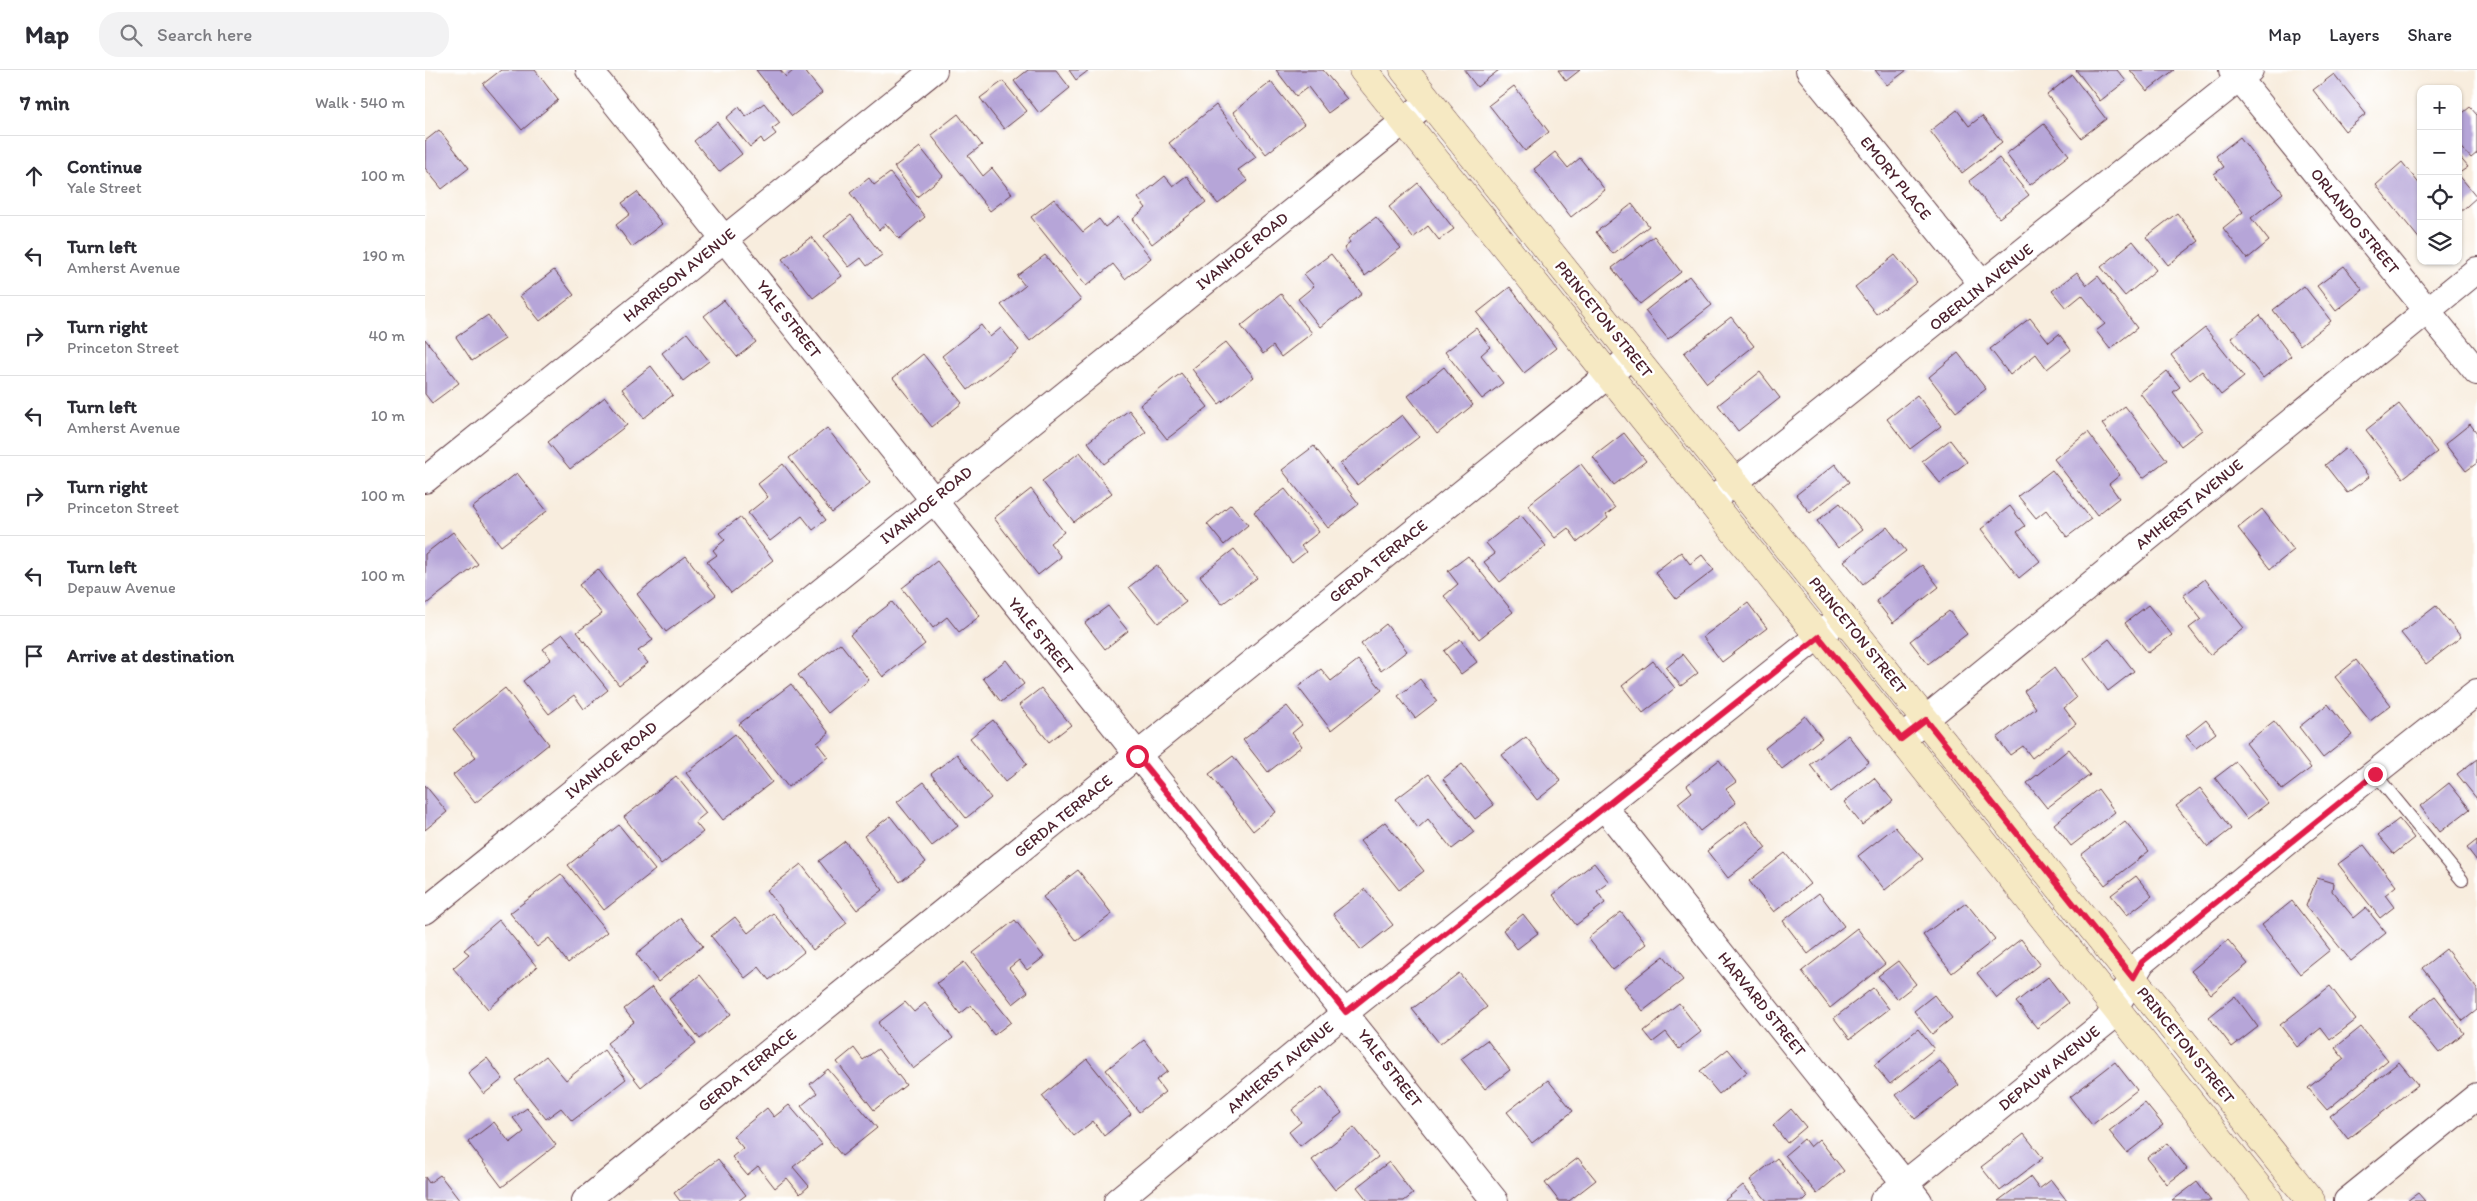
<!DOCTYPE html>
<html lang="en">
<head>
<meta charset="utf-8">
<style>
  :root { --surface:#fff; --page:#f2f2f3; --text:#2b2b33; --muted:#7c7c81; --line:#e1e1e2 }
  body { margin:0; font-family:Itim,sans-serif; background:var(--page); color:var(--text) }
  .controls { position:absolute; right:15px; top:15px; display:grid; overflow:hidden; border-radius:10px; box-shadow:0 1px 4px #0004 }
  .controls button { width:45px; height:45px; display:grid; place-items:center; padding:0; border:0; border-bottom:1px solid var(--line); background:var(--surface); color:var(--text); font:25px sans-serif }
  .stop { position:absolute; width:15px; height:15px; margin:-11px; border:4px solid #e11d48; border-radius:50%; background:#fff }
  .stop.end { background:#e11d48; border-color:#fff; box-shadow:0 1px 5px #0008 }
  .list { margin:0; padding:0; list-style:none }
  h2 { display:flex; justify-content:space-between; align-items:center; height:65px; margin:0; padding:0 20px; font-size:21px }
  h2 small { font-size:16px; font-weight:400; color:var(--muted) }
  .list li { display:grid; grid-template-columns:32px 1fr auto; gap:15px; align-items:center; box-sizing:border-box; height:80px; padding:0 20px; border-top:1px solid var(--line) }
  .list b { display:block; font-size:19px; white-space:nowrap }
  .list p { margin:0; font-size:16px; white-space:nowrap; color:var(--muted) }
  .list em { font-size:16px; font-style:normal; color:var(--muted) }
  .icon { flex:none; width:28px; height:28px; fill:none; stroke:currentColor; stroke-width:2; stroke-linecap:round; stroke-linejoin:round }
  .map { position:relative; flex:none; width:2052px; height:1131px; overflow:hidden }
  header { display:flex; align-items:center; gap:30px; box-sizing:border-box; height:70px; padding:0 25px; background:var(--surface); border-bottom:1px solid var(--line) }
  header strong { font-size:24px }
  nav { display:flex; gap:28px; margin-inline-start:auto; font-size:18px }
  .search { width:350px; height:45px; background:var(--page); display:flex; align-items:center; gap:12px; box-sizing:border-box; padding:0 18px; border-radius:20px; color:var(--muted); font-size:19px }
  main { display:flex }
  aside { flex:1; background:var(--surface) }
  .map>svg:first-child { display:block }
  .building { fill:#b6a5d8 }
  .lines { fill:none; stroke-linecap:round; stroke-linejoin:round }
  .lane-casing { stroke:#643e46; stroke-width:14 }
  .street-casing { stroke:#643e46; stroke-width:28 }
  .secondary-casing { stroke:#643e46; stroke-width:29 }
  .lane { stroke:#fff; stroke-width:12 }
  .street { stroke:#fff; stroke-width:26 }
  .secondary { stroke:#f6e9c3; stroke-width:28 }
  .route { stroke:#e11d48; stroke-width:6 }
  .labels { text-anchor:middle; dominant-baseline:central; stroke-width:5; stroke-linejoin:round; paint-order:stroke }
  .street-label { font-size:16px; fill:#4a1f2b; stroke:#fff }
</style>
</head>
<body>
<header>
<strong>Map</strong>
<div class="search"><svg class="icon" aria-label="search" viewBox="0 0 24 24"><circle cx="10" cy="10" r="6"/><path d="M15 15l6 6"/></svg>Search here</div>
<nav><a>Map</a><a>Layers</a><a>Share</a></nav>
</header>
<main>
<aside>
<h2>7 min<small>Walk · 540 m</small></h2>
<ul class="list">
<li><svg class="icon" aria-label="ahead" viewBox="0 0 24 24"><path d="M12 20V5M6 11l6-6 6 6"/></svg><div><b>Continue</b><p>Yale Street</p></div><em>100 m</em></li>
<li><svg class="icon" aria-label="left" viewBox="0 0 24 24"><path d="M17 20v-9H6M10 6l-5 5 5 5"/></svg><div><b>Turn left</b><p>Amherst Avenue</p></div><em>190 m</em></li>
<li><svg class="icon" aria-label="right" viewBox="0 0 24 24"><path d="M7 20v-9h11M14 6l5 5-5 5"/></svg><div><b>Turn right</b><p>Princeton Street</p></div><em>40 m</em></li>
<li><svg class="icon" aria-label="left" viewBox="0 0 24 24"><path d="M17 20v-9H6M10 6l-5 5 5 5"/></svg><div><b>Turn left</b><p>Amherst Avenue</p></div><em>10 m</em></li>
<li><svg class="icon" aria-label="right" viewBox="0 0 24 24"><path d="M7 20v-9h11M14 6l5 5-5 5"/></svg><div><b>Turn right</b><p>Princeton Street</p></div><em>100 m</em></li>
<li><svg class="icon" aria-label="left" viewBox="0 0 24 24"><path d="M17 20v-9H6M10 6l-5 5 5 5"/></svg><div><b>Turn left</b><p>Depauw Avenue</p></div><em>100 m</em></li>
<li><svg class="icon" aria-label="arrive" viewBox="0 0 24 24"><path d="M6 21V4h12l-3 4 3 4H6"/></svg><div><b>Arrive at destination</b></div></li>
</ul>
</aside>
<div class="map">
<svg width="2052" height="1131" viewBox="0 0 2052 1131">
  <rect width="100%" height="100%" fill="#fff"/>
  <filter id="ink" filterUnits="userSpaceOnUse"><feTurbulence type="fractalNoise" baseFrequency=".02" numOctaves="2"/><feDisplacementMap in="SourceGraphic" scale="10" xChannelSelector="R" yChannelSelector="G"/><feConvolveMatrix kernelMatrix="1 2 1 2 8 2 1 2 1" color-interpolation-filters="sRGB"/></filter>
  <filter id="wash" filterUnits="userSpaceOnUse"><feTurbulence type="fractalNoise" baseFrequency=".0096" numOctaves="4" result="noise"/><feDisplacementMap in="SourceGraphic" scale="20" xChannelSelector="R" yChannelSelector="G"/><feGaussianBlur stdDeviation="1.12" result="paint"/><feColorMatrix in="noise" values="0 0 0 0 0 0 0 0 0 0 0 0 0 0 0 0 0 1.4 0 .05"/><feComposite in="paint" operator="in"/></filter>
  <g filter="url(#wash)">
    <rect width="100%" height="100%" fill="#f8edde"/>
    <g id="blocks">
      <path class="building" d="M76 0H110L133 30 97 60 58 14Z
        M331 0H355L361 7 369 0H379L397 23 367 46Z
        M603 0H631L645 18 614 43 589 11Z
        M644 0H664L651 10Z
        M851 0H898L922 29 903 43 883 17 871 26Z
        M1039 0H1074L1052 17Z
        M1133 0H1155L1141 11Z
        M1450 0H1482L1462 15Z
        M1651 0H1692L1701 11 1675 31Z
        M1705 0H1749L1722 21Z
        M1909 4 1941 44 1920 61 1888 20Z
        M1647 5 1681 49 1656 68 1622 25Z
        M578 11 602 41 579 59 555 28Z
        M846 12 879 54 841 84 808 42Z
        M1089 16 1124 62 1100 81 1064 35Z
        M339 33 355 53 347 59 351 64 339 73 336 68 325 77 301 48 314 37 321 47Z
        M791 35 831 87 813 100 823 111 793 134 744 73Z
        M2045 37 2052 45V83L2046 88 2033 73V47Z
        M1532 40 1544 56 1557 46 1577 72 1537 103 1505 61Z
        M533 44 557 75 543 86 558 106 567 98 587 124 565 141 506 65Z
        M292 52 317 84 294 102 269 71Z
        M1619 54 1644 85 1605 115 1581 84Z
        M14 60 44 98 17 119 0 98V71Z
        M1815 67 1858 123 1826 148 1844 171 1822 189 1798 158 1818 142 1789 104 1799 97 1791 86Z
        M495 77 518 106 492 127 469 97Z
        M1130 82 1143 98 1155 88 1180 120 1146 147 1109 99Z
        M2033 85 2043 97 2033 104Z
        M1574 88 1604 125 1574 148 1544 111Z
        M1977 92 1996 116V171L1951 115Z
        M465 103 500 147 474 169 461 154 454 160 425 123 444 108 449 115Z
        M2033 104 2052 127 2033 144Z
        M740 106 748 116 761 106 781 132 727 174 708 149 721 138 713 128Z
        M993 113 1029 159 1014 170 1003 156 988 168 964 137Z
        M212 122 237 154 207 177 191 155 205 144 197 133Z
        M629 129 658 162 674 149 680 157 693 147 726 188 700 209 688 194 661 216 606 147Z
        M1207 134 1224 156 1188 184 1171 162Z
        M1752 143 1774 171 1743 195 1721 167Z
        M426 145 457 185 442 196 436 188 424 197 399 166Z
        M951 147 976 178 940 206 919 178 925 173 923 169Z
        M1229 166 1256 202 1215 234 1187 198Z
        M386 167 417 206 388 228 357 189Z
        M1708 171 1731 200 1700 226 1676 197Z
        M906 184 937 224 895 257 873 229 889 216 879 204Z
        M620 185 656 230 605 271 576 235 600 216 592 206Z
        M1470 185 1492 212 1451 244 1430 217Z
        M1919 196 1938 220 1911 241 1892 216Z
        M129 200 149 225 115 251 95 226Z
        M1652 202 1662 215 1673 206 1712 258 1685 279 1671 261 1680 254 1657 225 1641 238 1627 221Z
        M1264 206 1287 235 1243 269 1220 241Z
        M1879 216 1906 251 1875 275 1848 240Z
        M1085 217 1131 278 1099 303 1052 243Z
        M856 224 887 263 856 287 848 276 838 284 816 256Z
        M299 230 331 272 312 287 279 246Z
        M63 245 80 269 47 291 31 267Z
        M1835 245 1866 286 1838 308 1806 268Z
        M1306 247 1329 276 1282 313 1259 283Z
        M1605 248 1624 272 1634 264 1646 280 1622 299 1611 284 1585 305 1565 279Z
        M556 255 565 267 576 258 594 280 543 320 517 286Z
        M1051 258 1065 277 1056 285 1078 313 1057 329 1020 282Z
        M1780 258 1819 307 1796 325 1777 301 1765 310 1746 285Z
        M262 263 284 291 258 311 237 283Z
        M0 269 34 313 7 333 0 324Z
        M801 272 829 307 794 334 767 299Z
        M1533 283 1561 319 1531 342 1504 307Z
        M498 284 537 333 507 357 468 308Z
        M226 296 248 325 219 348 197 319Z
        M1019 297 1048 335 1012 364 983 326Z
        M1742 301 1755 317 1748 322 1777 360 1756 376 1715 323Z
        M1335 302 1355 328 1313 361 1293 335Z
        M756 303 783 337 742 369 715 335Z
        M1492 325 1516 356 1485 379 1462 349Z
        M180 327 202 355 145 399 123 372Z
        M1974 334 2012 382 1978 408 1941 360Z
        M1700 336 1742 390 1718 408 1677 354Z
        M704 340 721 362 679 394 663 372Z
        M977 345 994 367 932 415 915 394Z
        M2045 354 2052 363V393L2041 401 2020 374Z
        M402 358 445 413 407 443 364 388Z
        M1663 362 1695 405 1684 414 1694 428 1672 445 1629 389Z
        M1199 363 1221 391 1189 415 1168 387Z
        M1525 370 1542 392 1515 413 1497 391Z
        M889 376 934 434 903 458 857 400Z
        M1921 378 1944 407 1922 423 1900 395Z
        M655 382 687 423 649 452 617 411Z
        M358 394 401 450 388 460 377 446 345 471 323 443 343 427 333 414Z
        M1156 394 1190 438 1181 445 1183 448 1153 472 1143 458 1130 468 1103 435Z
        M1410 394 1424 412 1385 443 1371 425Z
        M1627 400 1666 449 1642 467 1621 440 1611 448 1593 426Z
        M92 403 122 441 76 476 47 438Z
        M606 419 639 462 625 473 636 487 613 505 569 448Z
        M860 419 894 462 876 476 881 482 867 493 829 442Z
        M1415 433 1437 460 1413 478 1392 451Z
        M806 434 823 455 799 475 782 454Z
        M1585 436 1600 456 1592 462 1615 491 1594 508 1556 459Z
        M1837 439 1869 480 1845 499 1813 458Z
        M1096 445 1121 476 1075 512 1059 492 1070 484 1061 473Z
        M315 447 348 490 306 523 282 492 292 485 288 480 300 470 294 463Z
        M1462 457 1481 481 1438 514 1419 491Z
        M28 462 53 494 0 535V484Z
        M809 479 832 508 797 534 775 506Z
        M1256 482 1265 494 1277 485 1289 500 1251 529 1230 502Z
        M261 486 291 525 241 562 212 524Z
        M1043 486 1088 542 1054 569 1019 526 1033 514 1023 501Z
        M512 491 555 546 534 562 522 547 508 558 477 518Z
        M732 495 761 532 733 553 704 517Z
        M1497 495 1514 517 1468 553 1451 531Z
        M173 499 228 570 213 581 223 593 194 615 152 562 177 544 154 515Z
        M1780 509 1819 558 1785 585 1764 558 1776 549 1758 526Z
        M467 532 500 574 458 607 425 565Z
        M1323 533 1342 558 1297 592 1278 567Z
        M1723 535 1747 565 1723 583 1700 553Z
        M683 536 703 561 680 579 660 553Z
        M2011 536 2036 567 2001 594 1976 563Z
        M1524 541 1542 564 1503 594 1485 571Z
        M961 554 982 581 956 601 936 574Z
        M138 564 183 620 159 639 149 625 124 644 98 611 126 589 118 579Z
        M1035 569 1052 592 1036 604 1019 581Z
        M1684 569 1709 601 1683 621 1659 589Z
        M415 573 444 610 403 643 373 605Z
        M1258 584 1273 603 1256 616 1241 598Z
        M581 590 599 614 576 632 558 608Z
        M933 590 957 620 906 660 873 617 896 599 906 611Z
        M1931 590 1966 635 1945 651 1910 607Z
        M1228 591 1250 618 1218 643 1197 616Z
        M1629 598 1651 628 1639 638 1651 654 1607 688 1598 676 1585 685 1572 668 1611 638 1599 621Z
        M995 609 1012 631 990 648 973 626Z
        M366 614 404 663 392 673 403 687 363 717 314 654Z
        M80 618 124 674 50 733 28 705 51 687 28 659Z
        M616 618 646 655 624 672 594 635Z
        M1903 634 1927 665 1898 688 1874 657Z
        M862 636 877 655 867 663 877 676 843 702 818 670Z
        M1380 646 1397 668 1357 699 1340 678Z
        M568 650 602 694 580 712 545 668Z
        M1781 650 1791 663 1771 678 1761 666Z
        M1849 651 1886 698 1857 720 1821 673Z
        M310 664 347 712 298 750 261 703Z
        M1423 665 1444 692 1406 722 1385 695Z
        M1101 667 1136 711 1112 730 1077 685Z
        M1644 679 1665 705 1622 738 1602 713Z
        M532 684 566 728 541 748 506 704Z
        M808 686 851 742 828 761 784 704Z
        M2052 689V729L2032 704Z
        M1294 690 1311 712 1301 719 1311 733 1275 761 1253 733 1267 722 1262 715Z
        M1811 692 1843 733 1822 749 1790 708Z
        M1037 694 1069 735 1050 749 1018 709Z
        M1004 704 1049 762 1027 779 1003 749 993 758 971 729Z
        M251 706 281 743 270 752 278 762 236 795 199 747Z
        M1449 708 1468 731 1437 755 1419 732Z
        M499 712 533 756 507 776 472 732Z
        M2024 713 2045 739 2015 762 1995 736Z
        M0 715 22 742 0 760Z
        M1775 718 1806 759 1783 777 1751 736Z
        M1673 719 1690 742 1646 776 1629 754Z
        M465 746 501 792 475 812 439 766Z
        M1974 749 1989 768 1969 784 1953 765Z
        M1321 751 1341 778 1303 808 1282 781Z
        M1700 751 1724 781 1680 815 1656 785Z
        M960 752 999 801 974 820 935 771Z
        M194 755 230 800 179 840 143 795Z
        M1470 757 1498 789 1460 820 1433 786Z
        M2052 770V791L2042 778Z
        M420 771 458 820 432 840 394 791Z
        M1939 775 1971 816 1960 825 1969 837 1955 848 1913 794Z
        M1360 783 1385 814 1349 842 1324 811Z
        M1169 793 1184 812 1172 821 1180 833 1151 855 1128 825Z
        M376 794 422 853 388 880 342 820Z
        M653 800 687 844 652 871 618 827Z
        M136 804 182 862 143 893 124 868 112 877 85 843Z
        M1711 806 1727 826 1702 845 1686 825Z
        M1892 808 1908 813 1907 821 1929 848 1941 838 1961 863 1926 891 1881 836Z
        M940 819 968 855 936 880 908 844Z
        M1394 823 1419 856 1383 884 1358 851Z
        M1867 831 1905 880 1875 904 1837 855Z
        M1541 833 1570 869 1527 903 1498 865Z
        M1196 842 1221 874 1188 900 1163 868Z
        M348 843 379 882 344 910 334 897 320 908 286 866 310 847 323 863Z
        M1098 844 1113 863 1092 879 1078 860Z
        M256 848 278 876 233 912 211 884Z
        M74 850 112 897 63 939 28 898 44 884 39 880Z
        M590 850 619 887 602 900 594 890 584 898 603 922 588 934 548 883Z
        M1432 858 1460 894 1405 938 1377 901Z
        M1596 869 1615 894 1572 928 1552 903Z
        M1803 870 1823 894 1786 924 1766 901Z
        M2021 879 2052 919V940L2038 951 1997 898Z
        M1239 886 1258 910 1218 941 1199 917Z
        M1473 891 1491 914 1472 929 1453 906Z
        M539 892 586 952 569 965 546 935 535 944 512 913Z
        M1034 903 1062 937 1015 974 987 939Z
        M275 905 306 944 275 969 244 929Z
        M1623 907 1643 933 1612 958 1591 932Z
        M1905 916 1931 950 1905 970 1896 958 1872 977 1855 955Z
        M227 917 271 973 216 1017 182 973 209 952 199 939Z
        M1448 918 1464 939 1425 969 1409 948Z
        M1509 925 1527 948 1507 964 1489 941Z
        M1810 926 1833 957 1807 977 1784 947Z
        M2010 926 2039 963 2014 983 1984 946Z
        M480 932 489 942 500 933 528 968 488 999 453 953Z
        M1254 933 1276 962 1254 979 1241 962 1228 972 1219 961Z
        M1936 957 1963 990 1902 1040 1883 1018 1919 989 1910 978Z
        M1493 959 1509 979 1465 1014 1449 995Z
        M719 970 743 1001 731 1010 740 1022 714 1042 681 1000Z
        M1062 970 1085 1000 1060 1019 1036 989Z
        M429 978 438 990 453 979 481 1015 449 1040 412 992Z
        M1303 979 1322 1002 1294 1024 1275 1001Z
        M179 980 201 1009 147 1051 136 1038 121 1049 90 1010 121 986 141 1010Z
        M62 988 78 1009 59 1024 43 1003Z
        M662 989 706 1044 679 1066 668 1051 649 1066 617 1026Z
        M1515 991 1534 1015 1490 1049 1471 1025Z
        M1690 992 1712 1020 1667 1055 1645 1027Z
        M1974 992 1993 1015 1923 1069 1905 1046Z
        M403 999 452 1058 417 1086 376 1036 392 1023 385 1014Z
        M1123 1010 1148 1041 1107 1073 1082 1042Z
        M897 1017 917 1043 875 1076 864 1062 876 1052 867 1040Z
        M1720 1033 1738 1055 1702 1083 1684 1061Z
        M364 1035 397 1074 368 1097 384 1116 375 1124 362 1108 350 1118 333 1096 322 1105 307 1087 318 1078 308 1066 342 1038 349 1047Z
        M102 1038 131 1075 77 1117 43 1072 69 1052 85 1073 99 1062 88 1048Z
        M1366 1039 1381 1057 1362 1073 1348 1055Z
        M929 1057 953 1087 910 1120 887 1090Z
        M1599 1064 1618 1088 1575 1121 1556 1097Z
        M1379 1069 1385 1077 1394 1069 1419 1101 1392 1124 1360 1085Z
        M1742 1073 1762 1099 1742 1114 1722 1088Z
        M1153 1088 1171 1110 1144 1131H1134L1120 1113Z
        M1352 1088 1383 1127 1379 1131H1342L1325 1110Z
        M293 1089 321 1125 313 1131H255L249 1123Z
        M964 1092 988 1124 979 1131H943L932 1117Z
        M15 1105 35 1131H0V1107L4 1113Z
        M1605 1107 1614 1119 1626 1110 1642 1131H1573Z
        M1772 1112 1786 1131H1747Z
        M1318 1115 1332 1131H1299Z
        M1993 1123 2000 1131H1982Z"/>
    </g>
  </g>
  <g filter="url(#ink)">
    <use href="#blocks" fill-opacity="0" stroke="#643e46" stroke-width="1"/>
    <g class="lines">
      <defs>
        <path id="lane" d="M1950 704 2037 810"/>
        <path id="street" d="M164 0 1070 1131
          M1384 0 1558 215
          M1807 0 2052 302
          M0 410 509 0
          M1285 432 1825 0
          M1476 669 2052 200
          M1179 737 1494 1131
          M0 841 1004 31
          M160 1131 1208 285
          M692 1131 921 942 1418 546
          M1458 1131 1682 951 1717 892 1875 762 2052 622
          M1922 1131 2052 1026"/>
        <path id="secondary" d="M938 0 1446 631 1844 1131
          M979 0 1886 1131"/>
      </defs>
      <use href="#lane" class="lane-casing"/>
      <use href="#street" class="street-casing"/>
      <use href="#secondary" class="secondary-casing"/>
      <use href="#lane" class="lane"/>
      <use href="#street" class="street"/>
      <use href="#secondary" class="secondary"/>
    </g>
  </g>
  <g class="lines" filter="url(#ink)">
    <path class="route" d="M712 686 921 942 1394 567 1476 669 1501 650 1708 908 1717 892 1950 704"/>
  </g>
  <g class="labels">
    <g class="street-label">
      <text transform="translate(1471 108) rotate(51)">EMORY PLACE</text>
      <text transform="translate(1930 151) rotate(51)">ORLANDO STREET</text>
      <text transform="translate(817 181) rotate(-39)">IVANHOE ROAD</text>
      <text transform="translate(254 205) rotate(-39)">HARRISON AVENUE</text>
      <text transform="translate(1556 217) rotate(-39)">OBERLIN AVENUE</text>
      <text transform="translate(364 249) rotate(52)">YALE STREET</text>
      <text transform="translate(1179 249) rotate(51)">PRINCETON STREET</text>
      <text transform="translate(1764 434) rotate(-39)">AMHERST AVENUE</text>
      <text transform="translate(501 435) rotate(-39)">IVANHOE ROAD</text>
      <text transform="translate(953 491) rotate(-39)">GERDA TERRACE</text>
      <text transform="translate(1433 565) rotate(51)">PRINCETON STREET</text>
      <text transform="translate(616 566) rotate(51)">YALE STREET</text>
      <text transform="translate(186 690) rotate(-39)">IVANHOE ROAD</text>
      <text transform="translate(638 746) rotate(-39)">GERDA TERRACE</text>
      <text transform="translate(1337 934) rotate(51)">HARVARD STREET</text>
      <text transform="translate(1761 975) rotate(51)">PRINCETON STREET</text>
      <text transform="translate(855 997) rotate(-40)">AMHERST AVENUE</text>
      <text transform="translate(965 998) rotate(52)">YALE STREET</text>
      <text transform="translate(1624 998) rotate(-39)">DEPAUW AVENUE</text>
      <text transform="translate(322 1000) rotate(-39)">GERDA TERRACE</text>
    </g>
  </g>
</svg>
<div class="controls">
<button>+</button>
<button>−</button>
<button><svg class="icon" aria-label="locate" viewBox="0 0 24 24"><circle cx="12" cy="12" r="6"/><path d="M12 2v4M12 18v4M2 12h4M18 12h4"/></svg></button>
<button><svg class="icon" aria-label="layers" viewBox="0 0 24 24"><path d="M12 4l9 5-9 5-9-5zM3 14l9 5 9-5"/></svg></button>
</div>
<div class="stop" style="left:712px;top:686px"></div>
<div class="stop end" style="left:1950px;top:704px"></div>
</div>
</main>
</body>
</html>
